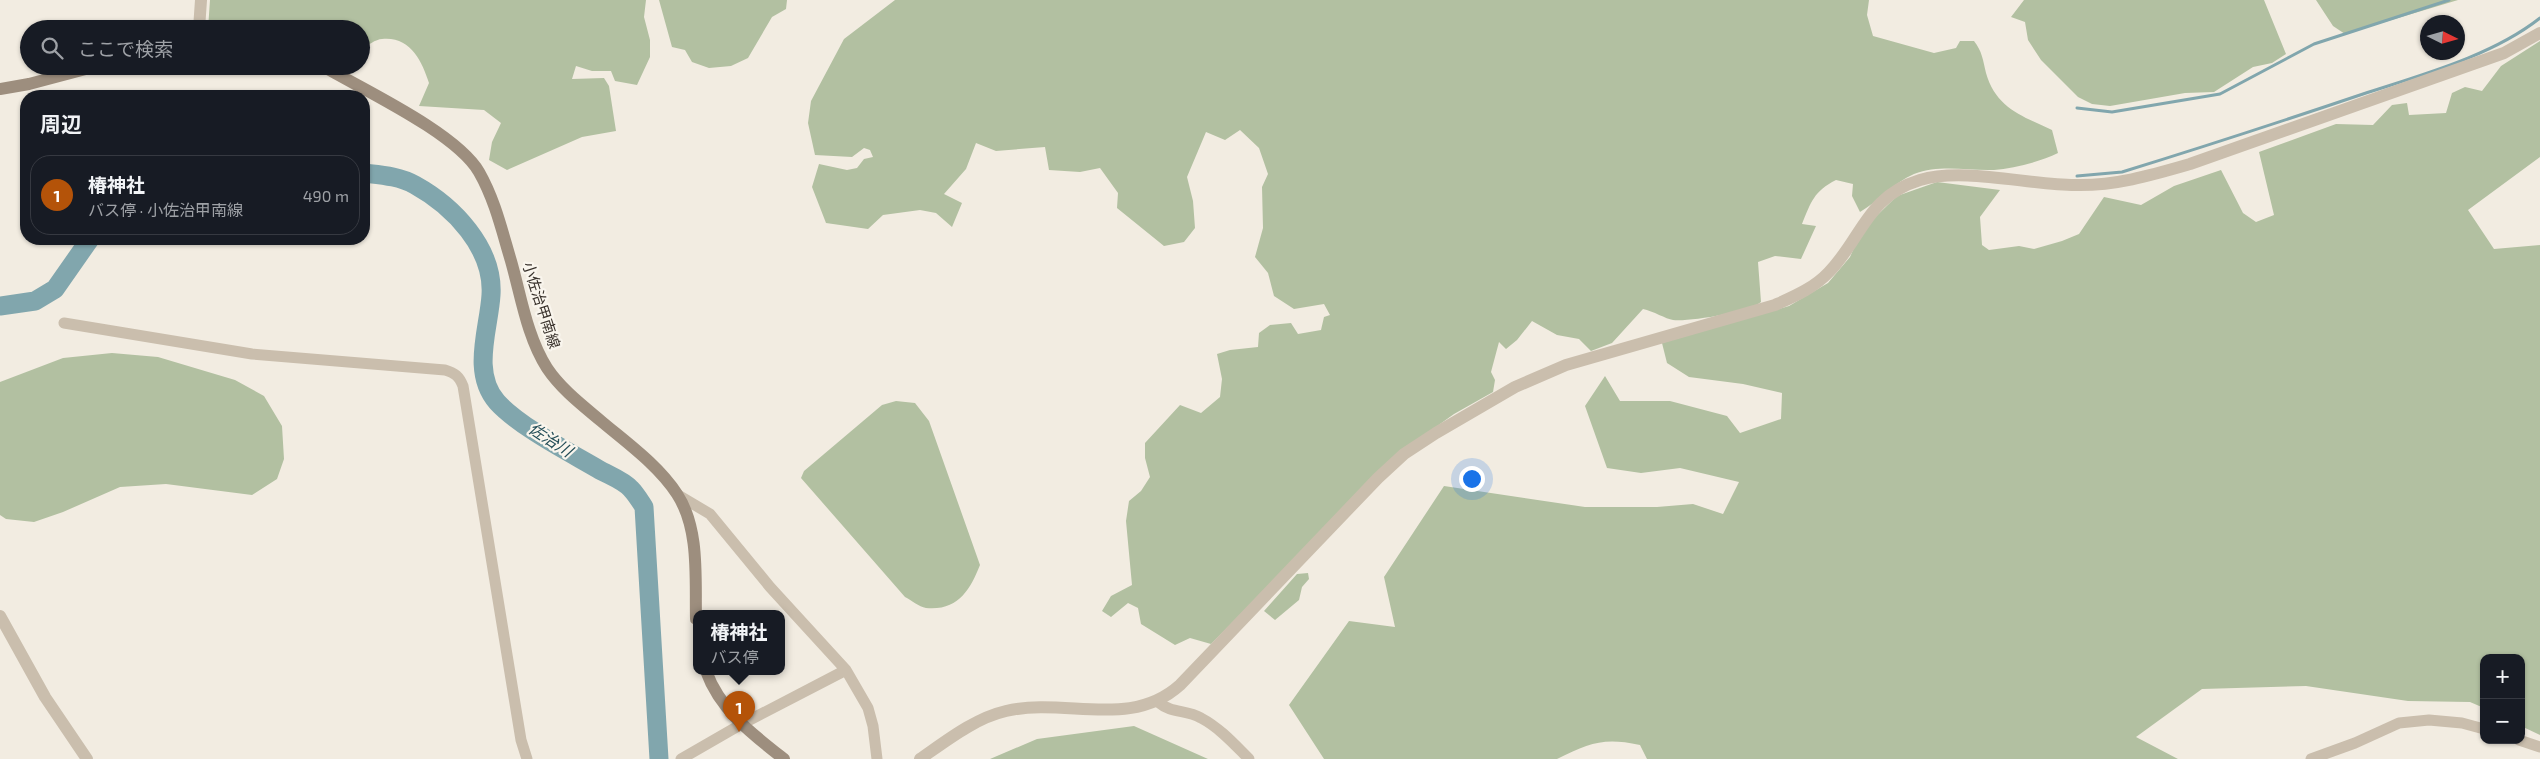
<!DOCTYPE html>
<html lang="ja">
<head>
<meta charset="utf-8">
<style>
  :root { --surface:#171b24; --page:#20242c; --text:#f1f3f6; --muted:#9ea1a6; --line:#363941; --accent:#b45309 }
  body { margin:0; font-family:"Exo 2","Noto Sans JP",sans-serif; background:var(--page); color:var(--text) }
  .controls { position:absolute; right:15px; bottom:15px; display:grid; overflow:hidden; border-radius:10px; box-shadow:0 1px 4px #0004 }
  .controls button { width:45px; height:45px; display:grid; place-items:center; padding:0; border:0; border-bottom:1px solid var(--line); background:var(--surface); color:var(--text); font:25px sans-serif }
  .compass { position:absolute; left:2420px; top:15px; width:45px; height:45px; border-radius:50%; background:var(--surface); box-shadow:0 1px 4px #0004; rotate:95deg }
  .you { position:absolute; left:1471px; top:478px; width:18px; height:18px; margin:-12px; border:4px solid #fff; border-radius:50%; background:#1a73e8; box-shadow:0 0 0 8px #1a73e833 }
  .badge { display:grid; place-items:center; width:32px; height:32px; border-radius:50%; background:var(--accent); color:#fff; font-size:16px; font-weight:700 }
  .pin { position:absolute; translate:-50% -41px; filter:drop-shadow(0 1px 2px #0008) }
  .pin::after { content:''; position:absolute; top:26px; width:18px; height:15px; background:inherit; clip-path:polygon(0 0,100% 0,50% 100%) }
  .popup { position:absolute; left:693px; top:610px; width:92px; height:65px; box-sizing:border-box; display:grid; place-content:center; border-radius:10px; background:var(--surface); filter:drop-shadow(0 1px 4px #0005); font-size:16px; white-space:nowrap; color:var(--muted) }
  .popup b { font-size:19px; color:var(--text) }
  .popup::after { content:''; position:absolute; left:50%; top:100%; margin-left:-10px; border:10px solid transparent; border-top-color:var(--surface) }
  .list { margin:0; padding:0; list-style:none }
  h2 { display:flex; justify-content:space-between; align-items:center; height:65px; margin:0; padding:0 20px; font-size:21px }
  h2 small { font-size:16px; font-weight:400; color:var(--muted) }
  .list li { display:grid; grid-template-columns:32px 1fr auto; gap:15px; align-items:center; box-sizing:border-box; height:80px; margin:0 10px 10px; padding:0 10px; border:1px solid var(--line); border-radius:20px }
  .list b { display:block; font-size:19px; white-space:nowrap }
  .list p { margin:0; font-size:16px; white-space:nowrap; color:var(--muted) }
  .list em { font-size:16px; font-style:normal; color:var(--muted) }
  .icon { flex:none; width:28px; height:28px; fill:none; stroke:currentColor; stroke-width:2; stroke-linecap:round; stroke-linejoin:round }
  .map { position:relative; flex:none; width:2540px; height:759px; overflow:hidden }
  .search { position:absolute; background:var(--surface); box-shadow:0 1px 4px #0004; left:20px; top:20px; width:350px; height:55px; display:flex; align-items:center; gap:12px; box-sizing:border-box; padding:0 18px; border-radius:28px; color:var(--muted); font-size:19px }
  .panel { position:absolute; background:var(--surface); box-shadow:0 1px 4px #0004; left:20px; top:90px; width:350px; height:155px; border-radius:20px }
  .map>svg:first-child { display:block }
  .green { fill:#b2c0a1 }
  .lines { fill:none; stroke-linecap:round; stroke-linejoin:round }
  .stream { stroke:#81a6ad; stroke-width:3 }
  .river { stroke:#81a6ad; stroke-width:19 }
  .minor { stroke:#cabead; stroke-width:11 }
  .tertiary { stroke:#cabead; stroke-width:12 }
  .secondary { stroke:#9d8e7e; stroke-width:12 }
  .labels { text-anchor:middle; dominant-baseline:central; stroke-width:4.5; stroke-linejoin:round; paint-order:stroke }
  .street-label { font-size:15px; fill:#38312b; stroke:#f9f5ed }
  .water-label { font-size:16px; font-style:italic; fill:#234d57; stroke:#f9f5ed }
</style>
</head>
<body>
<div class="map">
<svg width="2540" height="759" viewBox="0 0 2540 759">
  <rect width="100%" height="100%" fill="#f2ece1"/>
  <path class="green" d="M210 0H646L644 17 650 40V57L637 85 615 81 611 71H592L576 66 572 79 604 78 609 86 616 131 582 137 507 170 489 160 492 142 501 123 484 110 419 106 429 83C422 61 410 36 382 39 376 39 367 46 361 49V29H208Z
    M659 0H787L786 9 772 17 748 58 731 66 709 68 692 62 685 50 672 47Z
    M895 0H1869L1867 15 1873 36 1934 53 1956 48 1960 41H1974C1982 51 1983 60 1986 73 1996 108 2022 116 2052 130L2058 153C2040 162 2014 168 1994 170 1967 171 1941 164 1914 174 1893 183 1879 201 1860 212L1852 196 1853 184 1836 180C1814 191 1811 202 1802 224L1816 226 1801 259 1775 256 1758 262 1761 302C1749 312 1689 322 1673 320 1666 319 1653 311 1643 309L1612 343 1591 351 1579 339 1557 335 1532 321 1517 340 1506 349 1499 342 1491 372 1495 380 1493 392 1454 414 1401 452 1211 644 1190 638 1175 645 1141 624 1138 608 1128 603 1111 617 1102 611 1111 596 1132 585 1126 521 1129 501 1141 491 1150 477 1145 458V443L1180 405 1201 413 1220 397 1222 379 1217 354 1230 350 1258 347 1259 333 1270 325 1291 323 1298 334 1321 330 1324 317 1330 315 1324 304 1294 309 1274 296 1268 273 1255 257 1263 228 1262 187 1268 174 1259 148 1240 130 1225 140 1206 132 1187 177 1193 201 1195 228 1184 242 1164 246 1117 208 1118 193 1100 168 1080 172 1049 170 1045 147 996 151 976 143 966 169 944 194 962 203 952 227 936 213 920 210 883 215 868 229 826 223 812 187 819 164 847 170 857 168 864 159 873 157 870 150 864 148 852 157 815 155 808 123 811 101 844 39Z
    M2024 0H2264L2286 54 2272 63 2253 67 2214 92 2185 93 2110 106 2092 104 2078 97 2041 60 2028 40 2025 22 2011 17Z
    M2316 0H2458L2345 34 2333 26Z
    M2540 41V157L2468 210 2494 249 2540 245V735L2521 726V658H2484V708L2470 702 2408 701 2306 686 2202 689 2136 737 2178 759H1647L1640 745C1603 737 1590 743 1557 759H1324L1289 705 1349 621 1395 627 1384 577 1444 486 1585 507H1657L1693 504 1723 514 1739 482 1680 468 1641 473 1607 468 1585 406 1605 376 1620 401H1670L1727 416 1740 433 1781 419 1782 393 1743 384 1689 377 1667 363 1662 343 1789 306 1828 283 1850 257 1862 230 1897 196 1937 182 2000 190 1980 217 1982 245 1989 250 2019 246 2034 249 2062 241 2079 234 2104 197 2141 205 2174 186 2221 170 2243 213 2256 222 2274 215 2259 152 2336 124 2373 125 2392 105 2407 103 2409 115 2446 113 2452 93 2465 87 2482 91 2501 66Z
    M112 353 158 357 235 380 264 396 282 426 284 459 277 479 252 495 166 484 120 487 63 512 34 522 6 519 0 515V382L63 358Z
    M896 401 915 403 929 421 980 565C970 590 958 611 926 608 919 607 911 600 905 597L801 478 804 471 882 405Z
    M1308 573 1309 579 1302 587 1299 600 1275 620 1264 611 1297 574Z
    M1134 726 1208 759H990L1037 739Z"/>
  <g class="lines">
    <path class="stream" d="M2077 108 2112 112 2220 94 2314 44 2449 0
      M2077 176 2122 172C2203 147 2283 121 2363 94 2421 75 2492 56 2540 18"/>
    <path class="river" d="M364 173C381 175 399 176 415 185 453 206 494 248 491 295 489 329 471 372 497 402 520 427 569 452 598 469 608 475 623 480 631 489 636 494 640 501 644 507L659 759
      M0 306 35 301 55 289 90 239"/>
    <path class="minor" d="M64 323 252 354 445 370C455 373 459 376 463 386L521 740 527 759
      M678 495 710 514 770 587 846 670 868 708 873 726 877 759
      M1158 702C1172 714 1186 709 1201 718 1220 728 1235 745 1249 759
      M2519 740 2540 747
      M681 759 740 725 846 670
      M2311 759 2355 743 2399 723 2429 720 2462 723 2484 729"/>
    <path class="tertiary" d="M199 29 201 0
      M0 616 45 697 87 759
      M920 759C946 741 975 718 1006 711 1066 697 1130 730 1180 685L1378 478 1404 454 1436 433 1515 387 1566 365 1775 305C1795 296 1814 288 1829 272 1862 238 1867 196 1920 180 1963 167 2029 185 2075 185 2115 186 2152 175 2190 164L2504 53 2540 33"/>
    <path class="secondary" d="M317 66 328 69C368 92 457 134 479 172 495 200 502 231 511 261 521 296 527 337 547 368 561 389 582 405 601 421 627 443 658 465 677 494 700 529 695 579 696 619
      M0 89 29 84 97 66
      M706 671C720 710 752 734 784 759"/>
  </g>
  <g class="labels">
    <g class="street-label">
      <text transform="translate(542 305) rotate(72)">小佐治甲南線</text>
    </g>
    <g class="water-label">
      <text transform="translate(551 439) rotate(33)">佐治川</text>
    </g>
  </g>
</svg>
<div class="controls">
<button>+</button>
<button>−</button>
</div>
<svg class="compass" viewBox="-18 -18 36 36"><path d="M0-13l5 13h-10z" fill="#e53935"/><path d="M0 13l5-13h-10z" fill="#9ea1a6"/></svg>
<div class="you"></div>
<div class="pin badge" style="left:739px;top:732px">1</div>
<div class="popup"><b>椿神社</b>バス停</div>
<div class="search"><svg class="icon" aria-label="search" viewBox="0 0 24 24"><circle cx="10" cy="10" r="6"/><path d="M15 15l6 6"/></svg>ここで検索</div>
<section class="panel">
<h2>周辺<small></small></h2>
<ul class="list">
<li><span class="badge">1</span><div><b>椿神社</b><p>バス停 · 小佐治甲南線</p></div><em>490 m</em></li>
</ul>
</section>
</div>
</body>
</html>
